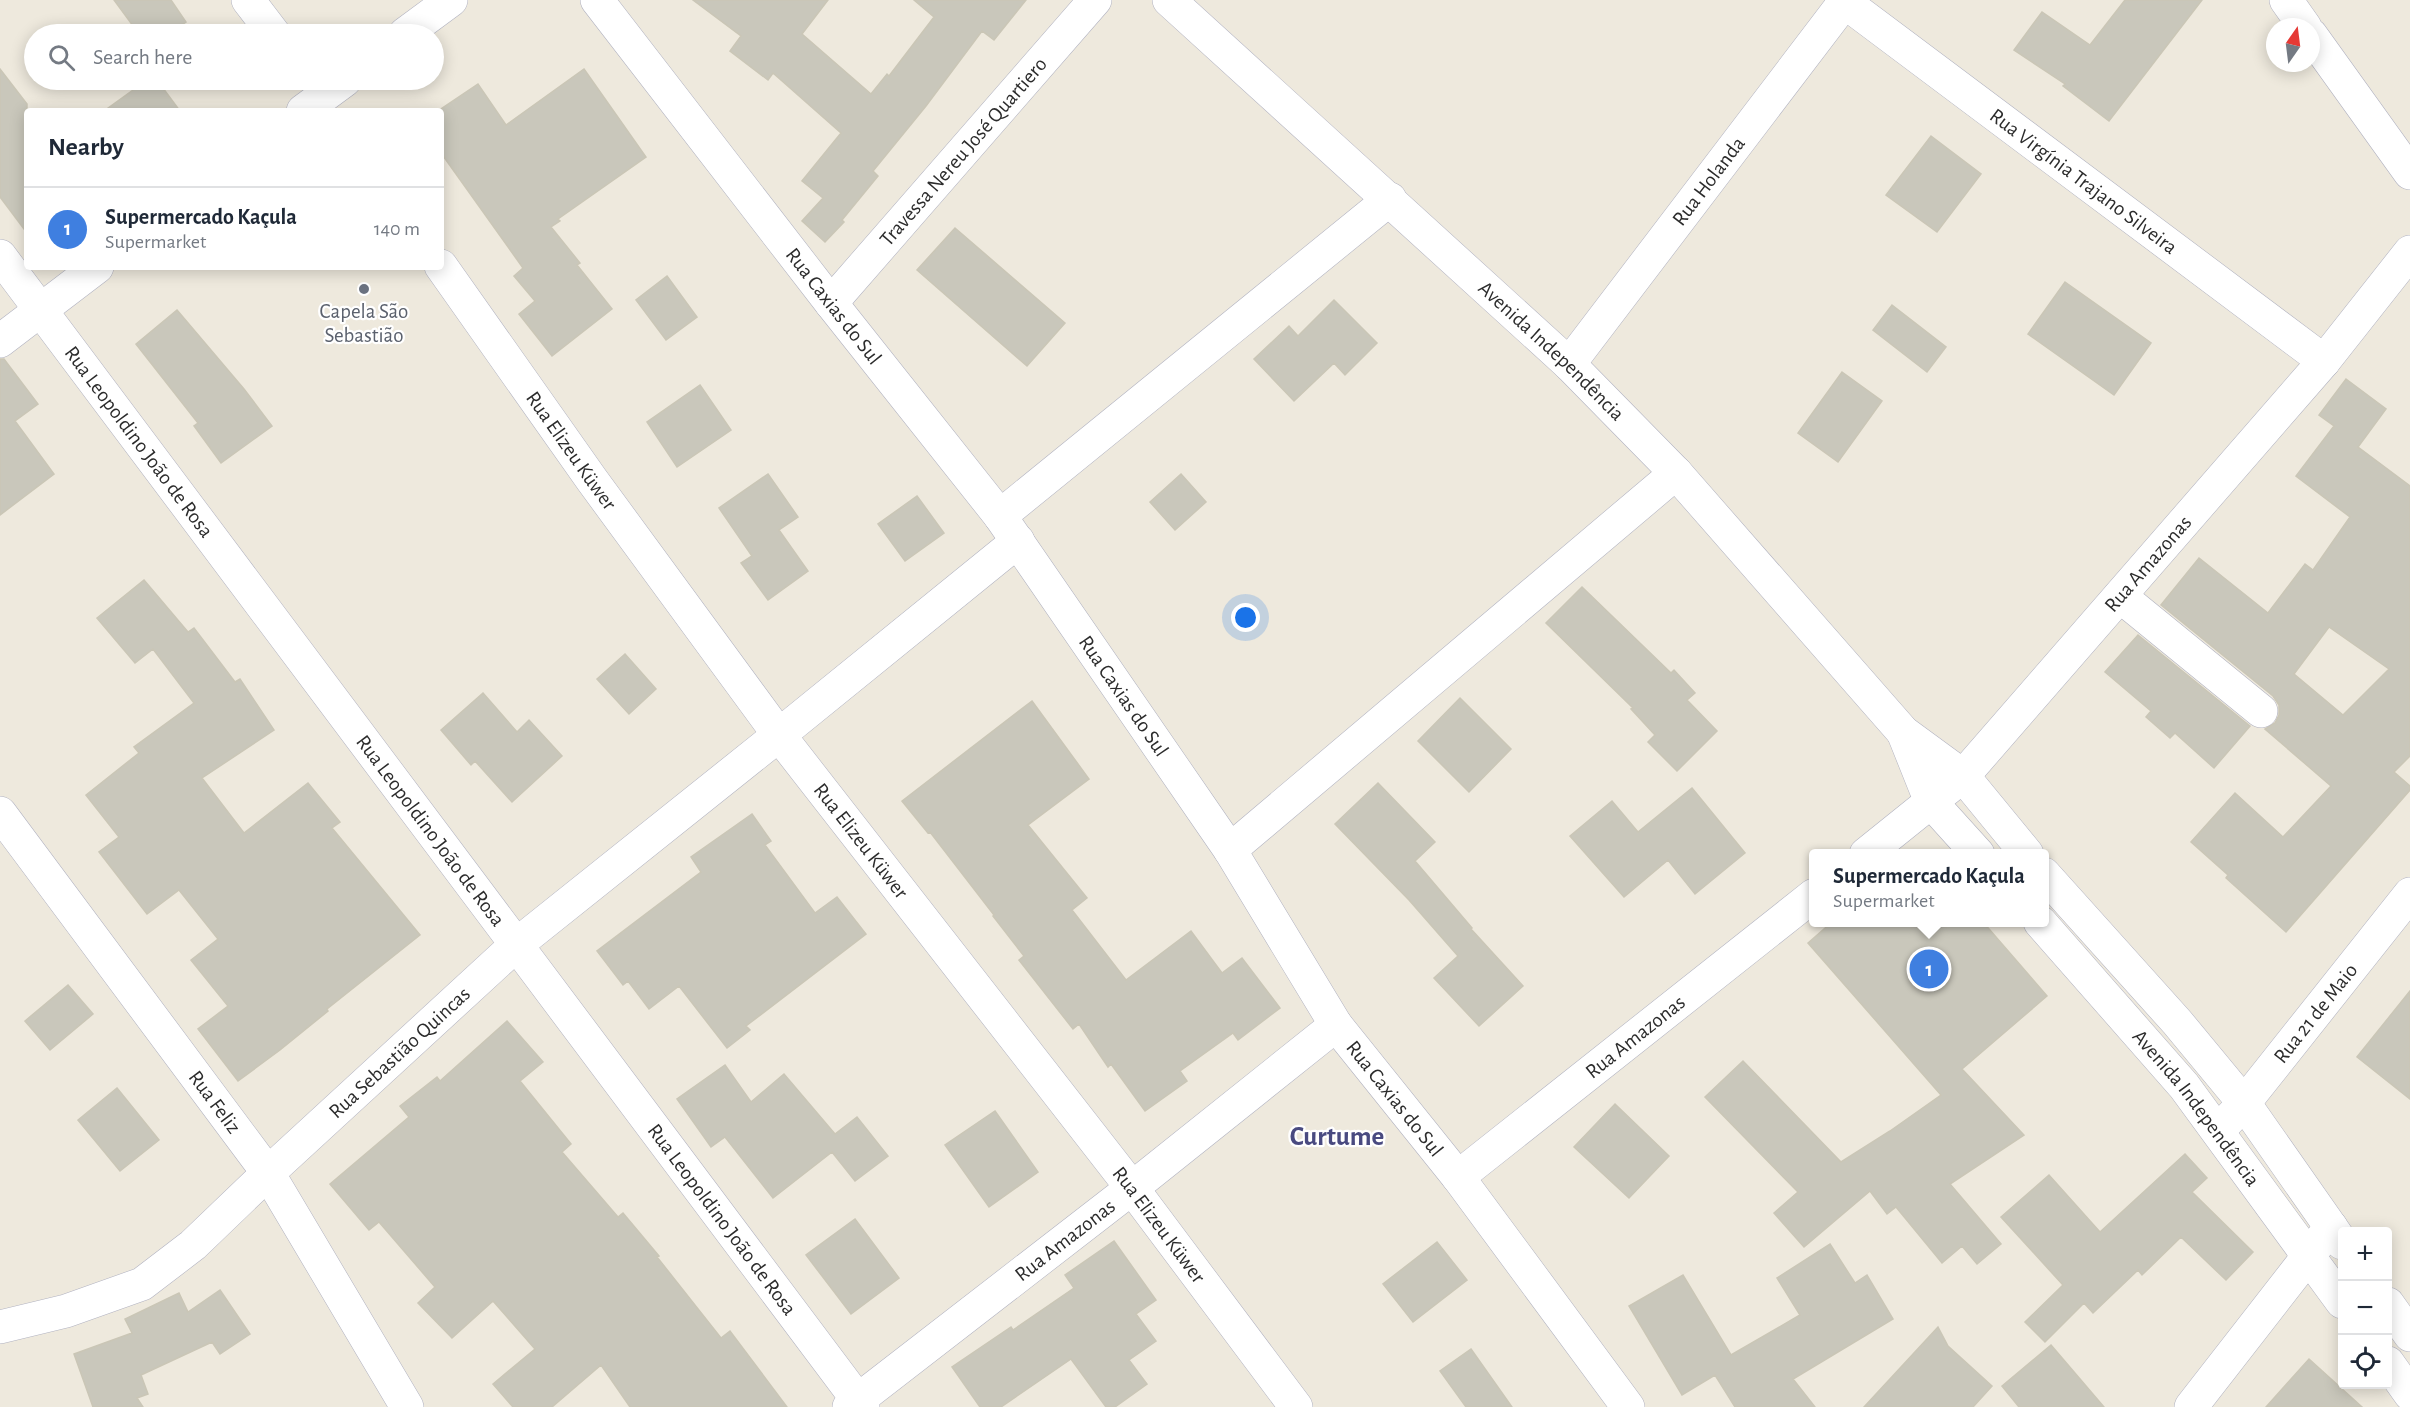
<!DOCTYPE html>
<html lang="en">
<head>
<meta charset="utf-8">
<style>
  :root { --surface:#fff; --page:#f2f2f3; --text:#1f2937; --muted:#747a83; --line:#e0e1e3; --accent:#1a73e8 }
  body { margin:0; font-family:"Alegreya Sans",sans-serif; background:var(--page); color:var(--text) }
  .controls { position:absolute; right:18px; bottom:18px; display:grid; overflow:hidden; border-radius:6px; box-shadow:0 3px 15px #0003 }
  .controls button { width:54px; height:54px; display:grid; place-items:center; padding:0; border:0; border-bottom:2px solid var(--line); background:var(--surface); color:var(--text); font:30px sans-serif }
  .compass { position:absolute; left:2266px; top:18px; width:54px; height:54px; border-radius:50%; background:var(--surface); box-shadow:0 3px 15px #0003; rotate:14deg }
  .you { position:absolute; left:1246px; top:618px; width:21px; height:21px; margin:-15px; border:4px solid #fff; border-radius:50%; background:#1a73e8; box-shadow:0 0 0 9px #1a73e833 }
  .badge { display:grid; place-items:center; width:39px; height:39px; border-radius:50%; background:var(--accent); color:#fff; font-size:20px; font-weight:700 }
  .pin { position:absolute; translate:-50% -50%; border:3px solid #fff; box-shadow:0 2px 6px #0006 }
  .popup { position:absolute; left:1809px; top:849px; width:240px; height:78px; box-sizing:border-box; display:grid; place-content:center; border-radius:6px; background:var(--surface); filter:drop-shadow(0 2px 4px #0005); font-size:20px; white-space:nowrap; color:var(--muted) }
  .popup b { font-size:22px; color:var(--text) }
  .popup::after { content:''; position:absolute; left:50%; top:100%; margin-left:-12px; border:12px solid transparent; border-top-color:var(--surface) }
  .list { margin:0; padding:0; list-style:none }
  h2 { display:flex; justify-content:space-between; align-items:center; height:78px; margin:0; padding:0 24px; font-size:26px }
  h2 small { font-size:20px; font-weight:400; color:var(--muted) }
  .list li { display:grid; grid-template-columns:39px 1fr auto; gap:18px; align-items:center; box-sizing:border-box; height:84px; padding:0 24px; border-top:2px solid var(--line) }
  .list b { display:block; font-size:22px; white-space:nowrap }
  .list p { margin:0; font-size:20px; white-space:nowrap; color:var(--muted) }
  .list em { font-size:20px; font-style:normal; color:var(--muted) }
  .icon { flex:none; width:33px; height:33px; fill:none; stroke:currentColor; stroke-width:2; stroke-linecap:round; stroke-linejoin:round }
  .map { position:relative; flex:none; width:2410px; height:1407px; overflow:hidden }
  .search { position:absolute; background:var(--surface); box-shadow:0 3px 15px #0003; left:24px; top:24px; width:420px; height:66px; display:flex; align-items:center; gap:15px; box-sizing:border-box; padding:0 21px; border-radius:33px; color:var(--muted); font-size:22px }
  .panel { position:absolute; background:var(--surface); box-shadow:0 3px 15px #0003; left:24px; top:108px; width:420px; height:162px; border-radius:6px }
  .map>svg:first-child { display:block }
  .building { fill:#c9c7bb; stroke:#cac6b6; stroke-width:1.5; fill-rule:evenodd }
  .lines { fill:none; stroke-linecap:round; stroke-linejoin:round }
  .street-casing { stroke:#b1b2c0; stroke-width:34 }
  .secondary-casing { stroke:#b1b2c0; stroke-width:34 }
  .street { stroke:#fff; stroke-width:33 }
  .secondary { stroke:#fff; stroke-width:33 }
  .worship-dot { fill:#6b7280; stroke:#fff; stroke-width:2 }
  .labels { text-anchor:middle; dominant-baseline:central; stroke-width:4.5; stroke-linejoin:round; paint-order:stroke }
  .street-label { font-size:21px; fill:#2c2c2c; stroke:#fff }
  .worship-label { font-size:21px; fill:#5b616d; stroke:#fff }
  .district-label { font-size:27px; font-weight:bold; fill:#494a80; stroke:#fff }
</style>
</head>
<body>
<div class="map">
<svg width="2410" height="1407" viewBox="0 0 2410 1407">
  <rect width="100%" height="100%" fill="#eee9dd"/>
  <path class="building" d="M114 0H171L186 22 168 34H139Z
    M693 0H828L802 34 871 94 887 74 889 76 934 17 914 0H1026L994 40 982 31 926 106 873 171 878 176 842 220 844 222 825 242 802 221 823 198 802 181 841 133 773 73 768 80 730 51 741 36Z
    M2125 0H2202L2109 121 2063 86 2065 84 2014 50 2042 12 2090 45Z
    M0 69 27 104V233L0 197Z
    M584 69 646 157 558 219 560 221 551 227 580 263 577 265 612 309 552 356 519 314 535 301 514 276 523 268 441 153V109L478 84 506 125Z
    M147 80H157L180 111H104Z
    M1931 136 1981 174 1937 232 1886 195Z
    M955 228 1065 323 1027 366 917 270Z
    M667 276 697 317 666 340 636 300Z
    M2065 282 2151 343 2114 395 2028 334Z
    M1334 300 1377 343 1345 375 1334 363 1294 401 1254 359 1289 326 1298 336Z
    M1892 305 1946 347 1927 372 1873 330Z
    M177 310 244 389 272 426 221 463 194 426 198 423 136 344Z
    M0 359H4L38 404 15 421 54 474 0 515Z
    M1842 372 1882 401 1838 462 1798 433Z
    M2346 379 2386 409 2358 447 2410 486V756L2394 772 2410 786V790L2286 932 2226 878 2228 875 2191 842 2235 793 2283 837 2331 786 2265 729 2275 723 2279 715V705L2273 696 2161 605 2199 558 2268 613 2305 564 2313 570 2350 517 2296 476 2334 426 2319 415ZM2329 627 2389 669 2343 715 2294 674Z
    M700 385 731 430 677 467 647 422Z
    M768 474 798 517 779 530 808 571 768 600 741 563 752 556 719 508Z
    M1181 474 1206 502 1175 530 1150 502Z
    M917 496 944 533 905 561 878 524Z
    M144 580 188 632 194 628 235 682 240 679 274 730 202 778 244 833 308 783 340 822 332 828 420 935 327 1009 328 1011 280 1050 238 1081 198 1029 228 1006 191 960 218 939 179 890 147 914 99 852 119 837 86 795 139 753 134 747 194 703 153 649 135 663 97 618Z
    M1582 587 1671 673 1674 670 1695 693 1687 700 1717 731 1677 771 1648 742 1655 735 1631 709 1633 708 1546 623Z
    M2138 635 2250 726 2214 768 2175 733 2170 738 2146 717 2151 711 2105 672Z
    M625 654 656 689 629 714 597 679Z
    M483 693 517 732 529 720 562 756 512 802 475 761 471 765 441 730Z
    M1460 698 1511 749 1469 792 1418 741Z
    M1032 701 1089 779 1028 825 1087 898 1072 910 1126 980 1191 931 1222 973 1242 958 1280 1008 1238 1040 1233 1033 1180 1071 1187 1081 1145 1111 1111 1064 1108 1067 1079 1024 1073 1029 1019 960 1024 956 993 916 994 915 930 832 928 833 902 801Z
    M1378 783 1435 842 1415 861 1472 928 1471 929 1523 986 1479 1026 1434 978 1458 956 1409 900 1335 824Z
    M1692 788 1745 853 1695 894 1668 860 1624 897 1570 836 1612 801 1638 832Z
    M752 814 771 841 765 845 815 913 837 897 866 934 746 1026 750 1030 727 1048 679 986 649 1009 628 981 623 985 597 951 701 872 691 857Z
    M1832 922H1983L2047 996 1962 1069 2024 1135 1950 1184 2001 1244 1977 1264 1962 1246 1942 1263 1896 1207 1887 1214 1870 1191 1804 1247 1774 1213 1798 1192 1705 1097 1743 1061 1841 1162 1890 1131 1941 1095 1808 943Z
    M68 985 93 1014 50 1050 25 1021Z
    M2410 991V1099L2357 1057Z
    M507 1021 543 1062 520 1081 571 1144 562 1152 618 1217 623 1213 659 1256 657 1257 721 1338 730 1331 787 1407H630L601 1365 552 1407H513L493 1384 535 1349 493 1301 452 1338 418 1303 435 1287 379 1222 369 1230 330 1184 409 1117 400 1106 437 1077 440 1081Z
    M725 1065 751 1102 784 1074 835 1134 857 1117 888 1156 855 1181 832 1152 773 1198 725 1137 711 1147 677 1099Z
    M117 1088 159 1140 120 1171 78 1120Z
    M1615 1104 1669 1156 1629 1198 1574 1147Z
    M995 1111 1038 1172 989 1207 945 1145Z
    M2185 1154 2207 1178 2192 1192 2253 1252 2226 1280 2181 1237 2142 1275 2138 1270 2093 1313 2084 1303 2045 1342 2025 1322 2063 1285 2001 1217 2049 1175 2100 1232Z
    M855 1219 899 1278 851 1314 806 1255Z
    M1114 1241 1156 1300 1136 1314 1156 1341 1129 1360 1147 1384 1115 1407H1106L1071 1359 1001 1407H980L952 1367 1011 1327 1013 1330 1074 1288 1065 1275Z
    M1437 1242 1467 1280 1413 1322 1383 1284Z
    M1830 1244 1855 1283 1867 1275 1893 1319 1793 1379 1815 1407H1735L1715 1375 1682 1395 1629 1306 1683 1275 1731 1355 1800 1315 1777 1278Z
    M220 1290 250 1334 220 1354 212 1342 141 1375 148 1394 137 1398 143 1407H93L74 1354 132 1333 125 1319 179 1293 188 1312Z
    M1938 1327 1948 1346 1992 1386 1973 1407H1864Z
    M2051 1345 2104 1407H2019L2002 1386Z
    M1471 1349 1512 1407H1466L1440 1371Z
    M2309 1359 2362 1407H2266Z"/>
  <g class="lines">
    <defs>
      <g id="street">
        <path d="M248 0 274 34"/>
        <path id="s1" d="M597 0 831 303 1000 516 1230 850 1336 1025 1458 1177 1628 1407"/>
        <path id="s2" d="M1842 0 2324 361"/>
        <path d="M2286 0 2305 27"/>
        <path d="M405 34 451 0"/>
        <path d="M2311 35 2410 173"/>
        <path d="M303 111 345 80"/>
        <path id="s3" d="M0 256 863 1407"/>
        <path id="s4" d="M441 266 592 480 779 735 1132 1188 1296 1407"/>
        <path id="s5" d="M831 303 1095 0"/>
        <path d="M0 341 97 267"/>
        <path id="s6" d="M1569 364 1846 0"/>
        <path d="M1000 516 1390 199"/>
        <path d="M2120 596 2261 711"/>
        <path id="s7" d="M0 813 268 1173 407 1407"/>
        <path d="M1230 850 1676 473"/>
        <path id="s8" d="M1866 854 1963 776 2324 361 2410 252"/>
        <path id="s9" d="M2218 1131 2244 1103 2410 894"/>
        <path id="s10" d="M1458 1177 1814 895"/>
        <path id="s11" d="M0 1327 66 1311 142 1284 193 1245 268 1173 516 945 779 735 1018 541"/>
        <path id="s12" d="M849 1407 1132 1188 1336 1025"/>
        <path d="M2191 1407 2331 1227"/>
      </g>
      <g id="secondary">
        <path id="s13" d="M1169 0 1569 364 1676 473 1903 732 1963 776 2027 854"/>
        <path d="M1903 732 1931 802 1978 854"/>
        <path d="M2044 874 2177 1022 2244 1103 2342 1243"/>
        <path id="s14" d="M2040 922 2184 1086 2342 1302"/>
        <path d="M2388 1304 2410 1335"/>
        <path d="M2388 1363 2410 1394"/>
      </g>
    </defs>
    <use href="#street" class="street-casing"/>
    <use href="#secondary" class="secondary-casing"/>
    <use href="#street" class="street"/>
    <use href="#secondary" class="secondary"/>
  </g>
  <circle class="worship-dot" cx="364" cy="289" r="6"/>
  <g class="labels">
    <g class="street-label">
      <text stroke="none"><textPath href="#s5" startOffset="201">Travessa Nereu José Quartiero</textPath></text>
      <text stroke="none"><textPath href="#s2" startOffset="302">Rua Virgínia Trajano Silveira</textPath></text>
      <text stroke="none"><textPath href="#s6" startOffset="230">Rua Holanda</textPath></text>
      <text stroke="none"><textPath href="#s1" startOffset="387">Rua Caxias do Sul</textPath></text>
      <text stroke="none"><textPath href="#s13" startOffset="519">Avenida Independência</textPath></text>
      <text stroke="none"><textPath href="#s3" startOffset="232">Rua Leopoldino João de Rosa</textPath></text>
      <text stroke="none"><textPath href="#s4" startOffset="226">Rua Elizeu Küwer</textPath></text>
      <text stroke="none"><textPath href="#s8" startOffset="406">Rua Amazonas</textPath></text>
      <text stroke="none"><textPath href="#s1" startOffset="873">Rua Caxias do Sul</textPath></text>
      <text stroke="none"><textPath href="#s3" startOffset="718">Rua Leopoldino João de Rosa</textPath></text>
      <text stroke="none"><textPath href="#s4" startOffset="712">Rua Elizeu Küwer</textPath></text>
      <text stroke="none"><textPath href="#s9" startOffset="153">Rua 21 de Maio</textPath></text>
      <text stroke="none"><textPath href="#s10" startOffset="226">Rua Amazonas</textPath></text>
      <text stroke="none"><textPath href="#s11" startOffset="495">Rua Sebastião Quincas</textPath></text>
      <text stroke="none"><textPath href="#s1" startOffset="1359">Rua Caxias do Sul</textPath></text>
      <text stroke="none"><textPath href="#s7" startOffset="360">Rua Feliz</textPath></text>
      <text stroke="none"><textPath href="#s14" startOffset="243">Avenida Independência</textPath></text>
      <text stroke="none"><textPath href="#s3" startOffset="1204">Rua Leopoldino João de Rosa</textPath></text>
      <text stroke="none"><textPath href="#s4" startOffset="1198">Rua Elizeu Küwer</textPath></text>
      <text stroke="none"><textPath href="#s12" startOffset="273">Rua Amazonas</textPath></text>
    </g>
    <g class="worship-label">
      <text x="364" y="311">Capela São<tspan x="364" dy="24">Sebastião</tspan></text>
    </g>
    <g class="district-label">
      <text x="1337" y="1136">Curtume</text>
    </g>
  </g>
</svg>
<div class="controls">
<button>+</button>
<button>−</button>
<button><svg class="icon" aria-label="locate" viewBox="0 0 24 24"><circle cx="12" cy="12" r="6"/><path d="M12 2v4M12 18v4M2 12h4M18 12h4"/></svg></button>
</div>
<svg class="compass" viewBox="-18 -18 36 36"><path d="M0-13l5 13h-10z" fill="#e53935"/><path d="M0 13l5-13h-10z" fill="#747a83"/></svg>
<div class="you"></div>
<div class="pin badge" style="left:1929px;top:969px;background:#3f7fe0">1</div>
<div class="popup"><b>Supermercado Kaçula</b>Supermarket</div>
<div class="search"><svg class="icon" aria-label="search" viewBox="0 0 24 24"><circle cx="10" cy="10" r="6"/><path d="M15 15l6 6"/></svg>Search here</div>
<section class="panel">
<h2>Nearby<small></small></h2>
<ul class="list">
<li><span class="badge" style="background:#3f7fe0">1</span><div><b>Supermercado Kaçula</b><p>Supermarket</p></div><em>140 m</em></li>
</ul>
</section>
</div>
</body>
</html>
